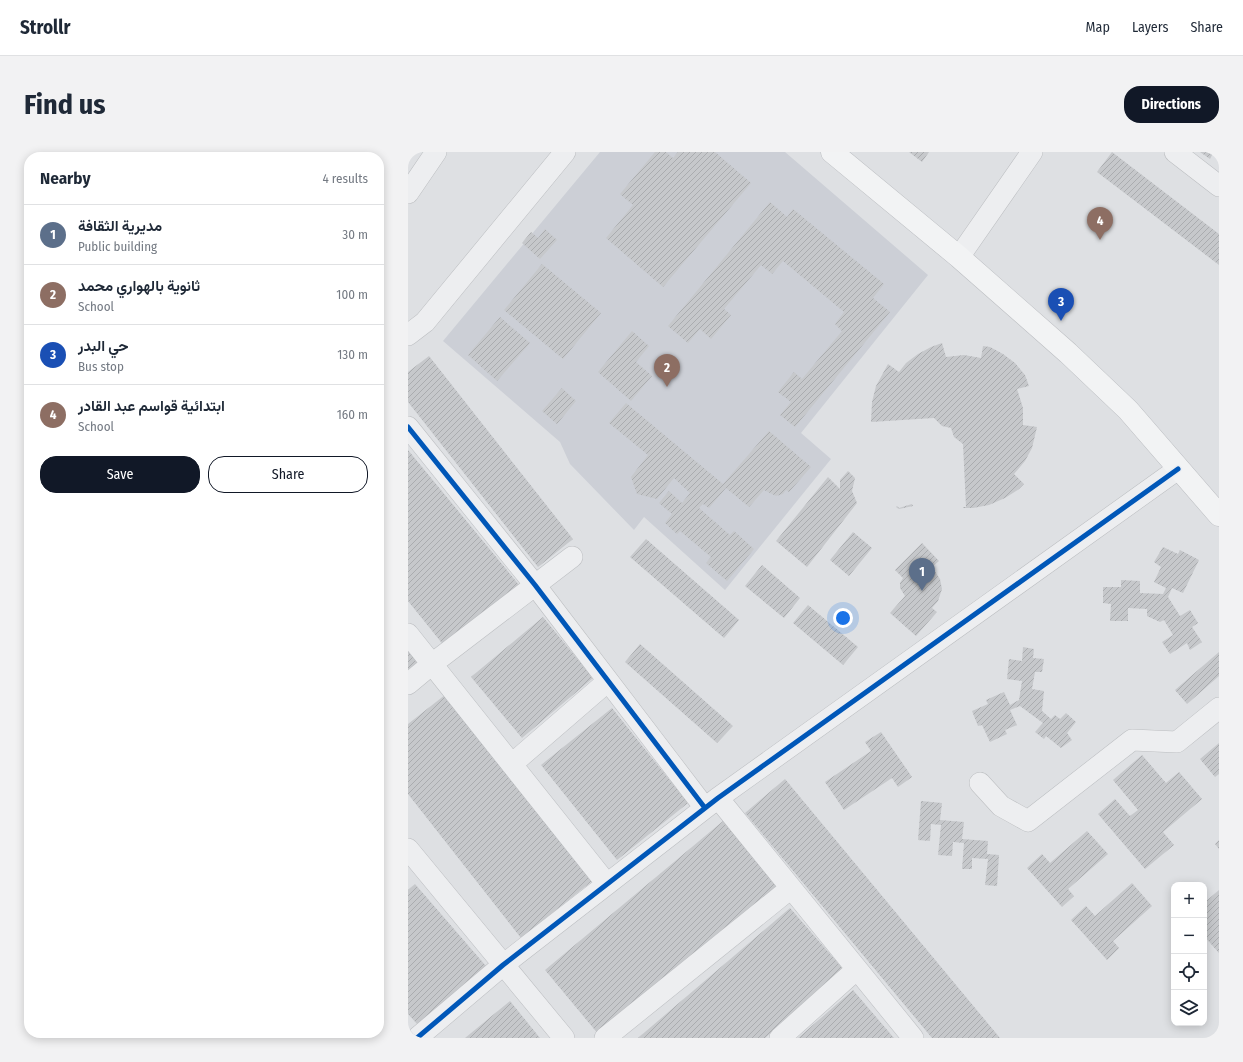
<!DOCTYPE html>
<html lang="en">
<head>
<meta charset="utf-8">
<style>
  :root { --surface:#fff; --page:#f2f2f3; --text:#1f2937; --muted:#747a83; --line:#e0e1e3; --accent:#111827 }
  body { margin:0; font-family:"Fira Sans Condensed",Vazirmatn,sans-serif; background:var(--page); color:var(--text) }
  .controls { position:absolute; right:12px; bottom:12px; display:grid; overflow:hidden; border-radius:8px; box-shadow:0 2px 10px #0003 }
  .controls button { width:36px; height:36px; display:grid; place-items:center; padding:0; border:0; border-bottom:1px solid var(--line); background:var(--surface); color:var(--text); font:20px sans-serif }
  .you { position:absolute; left:435px; top:466px; width:14px; height:14px; margin:-10px; border:3px solid #fff; border-radius:50%; background:#1a73e8; box-shadow:0 0 0 6px #1a73e833 }
  .badge { display:grid; place-items:center; width:26px; height:26px; border-radius:50%; background:var(--accent); color:#fff; font-size:13px; font-weight:700 }
  .pin { position:absolute; translate:-50% -33px; filter:drop-shadow(0 1px 2px #0008) }
  .pin::after { content:''; position:absolute; top:21px; width:14px; height:12px; background:inherit; clip-path:polygon(0 0,100% 0,50% 100%) }
  .list { margin:0; padding:0; list-style:none }
  h2 { display:flex; justify-content:space-between; align-items:center; height:52px; margin:0; padding:0 16px; font-size:17px }
  h2 small { font-size:13px; font-weight:400; color:var(--muted) }
  .list li { display:grid; grid-template-columns:26px 1fr auto; gap:12px; align-items:center; box-sizing:border-box; height:60px; padding:0 16px; border-top:1px solid var(--line) }
  .list b { display:block; font-size:15px; white-space:nowrap }
  .list p { margin:0; font-size:13px; white-space:nowrap; color:var(--muted) }
  .list em { font-size:13px; font-style:normal; color:var(--muted) }
  .actions { display:flex; gap:8px; padding:12px 16px }
  .actions a { flex:1; padding:9px 0; border:1px solid var(--accent); border-radius:16px; text-align:center; font-size:14px; color:var(--accent) }
  .actions .main { background:var(--accent); color:#fff }
  .icon { flex:none; width:22px; height:22px; fill:none; stroke:currentColor; stroke-width:2; stroke-linecap:round; stroke-linejoin:round }
  .map { position:relative; flex:none; width:811px; height:886px; overflow:hidden; border-radius:16px }
  header { display:flex; align-items:center; gap:24px; box-sizing:border-box; height:56px; padding:0 20px; background:var(--surface); border-bottom:1px solid var(--line) }
  header strong { font-size:19px }
  nav { display:flex; gap:22px; margin-inline-start:auto; font-size:14px }
  .intro { display:flex; align-items:center; justify-content:space-between; box-sizing:border-box; height:96px; padding:0 24px }
  h1 { margin:0; font-size:28px }
  .button { padding:10px 18px; border-radius:16px; background:var(--accent); color:#fff; font-size:14px; font-weight:700 }
  main { display:flex; gap:24px; padding:0 24px }
  aside { flex:1; background:var(--surface); border-radius:16px; box-shadow:0 2px 10px #0003 }
  .map>svg:first-child { display:block }
  .built { fill:#cccfd6 }
  .building { fill:url(#building-hatch) }
  .lines { fill:none; stroke-linecap:round; stroke-linejoin:round }
  .minor-casing { stroke:#bcbec1; stroke-width:22 }
  .major-casing { stroke:#bbbdc1; stroke-width:23 }
  .minor { stroke:#edeef0; stroke-width:21 }
  .major { stroke:#f2f3f4; stroke-width:22 }
  .cycleway-casing { stroke:#ebeef3; stroke-width:8 }
  .cycleway { stroke:#0057b8; stroke-width:5 }
</style>
</head>
<body>
<header>
<strong>Strollr</strong>
<nav><a>Map</a><a>Layers</a><a>Share</a></nav>
</header>
<div class="intro"><h1>Find us</h1><a class="button">Directions</a></div>
<main>
<aside>
<h2>Nearby<small>4 results</small></h2>
<ul class="list">
<li><span class="badge" style="background:#5c6f8a">1</span><div><b>مديرية الثقافة</b><p>Public building</p></div><em>30 m</em></li>
<li><span class="badge" style="background:#8d6e63">2</span><div><b>ثانوية بالهواري محمد</b><p>School</p></div><em>100 m</em></li>
<li><span class="badge" style="background:#1a4fb4">3</span><div><b>حي البدر</b><p>Bus stop</p></div><em>130 m</em></li>
<li><span class="badge" style="background:#8d6e63">4</span><div><b>ابتدائية قواسم عبد القادر</b><p>School</p></div><em>160 m</em></li>
</ul>
<div class="actions"><a class="main">Save</a><a>Share</a></div>
</aside>
<div class="map">
<svg width="811" height="886" viewBox="0 0 811 886">
  <defs>
    <pattern id="building-hatch" width="6" height="6" patternUnits="userSpaceOnUse"><rect width="6" height="6" fill="#c6c8cb"/><path d="M-1 1l2-2M0 6l6-6M5 7l2-2" fill="none" stroke="#aaacaf"/></pattern>
  </defs>
  <rect width="100%" height="100%" fill="#dee0e3"/>
  <path class="built" d="M192 0H377L520 123 393 281 423 307 317 438 236 365 226 378 162 312 152 290 35 189Z"/>
  <path class="building" d="M247 0H258L265 6 270 0H307L343 31 255 135 198 86 225 53 212 42Z
    M501 0H521L514 10Z
    M704 0 811 82V113L689 20Z
    M792 0H811V5L805 1 802 7Z
    M362 50 379 65 385 57 476 132 465 146 482 160 387 275 372 263 383 250 370 240 386 220 394 227 434 179 427 172 436 160 375 109 364 122 353 113 316 157 323 163 303 187 292 177 280 191 260 174Z
    M137 77 149 88 132 107 114 91 123 80 130 86Z
    M134 112 193 161 155 207 96 158Z
    M92 165 122 191 89 229 60 203Z
    M224 179 241 194 228 210 244 224 223 249 190 220Z
    M534 191 538 205 556 203 573 206 575 194 582 195 595 202 607 211 617 223 621 234 609 237 615 256V273L629 275 624 296 617 309 606 322 616 332 611 337 597 346 581 353 565 356H555V355H558L555 292 546 285 543 276 534 274 526 266 463 270 464 250 468 234 480 212 491 220 498 211 510 202 523 195Z
    M21 204 165 387 130 415 0 250V220Z
    M154 236 168 249 149 272 134 259Z
    M218 251 315 332 361 279 403 315 381 340 378 338 375 342 368 344 356 338 341 355 318 336 301 356 295 352 291 356 322 383 326 379 346 397 319 429 298 411 303 405 272 379 269 382 257 371 264 362 251 351 261 339 274 351 282 341 266 326 249 347 229 342 223 325 240 303 201 271Z
    M0 298 112 434 37 495 0 449Z
    M440 319 447 326 444 339 449 351 399 415 368 389 420 325 432 337V328Z
    M504 352 505 354 491 357 488 355 489 354 491 356Z
    M445 380 464 396 441 424 422 408Z
    M238 387 331 468 316 486 222 405Z
    M514 391 531 409 524 415 532 427 534 437 530 449 524 456 529 460 508 484 482 461 497 444 492 436V431L495 426 487 418Z
    M755 395 770 402 772 398 791 408 775 441 764 436 760 445 772 464 782 458 790 471 784 475 794 490 782 498 779 491 762 502 754 490 765 483 756 468 752 470 739 464V457L720 456V469H702L703 452 695 451V435H713V428L732 429V441L755 442 758 436 746 430 753 415 746 410Z
    M354 413 392 446 376 466 337 434Z
    M400 453 450 495 435 513 385 471Z
    M135 465 185 526 114 586 63 525Z
    M232 492 325 574 309 591 217 510Z
    M615 495 626 497 625 506 636 507 634 520H627L624 537 636 539 634 559 643 567 647 563 652 567 658 561 668 570 659 581 664 588 653 596 638 584 636 587 627 580 635 571 612 554 602 558 609 573 597 578 599 582 582 590 574 573 570 574 564 559 580 552 578 548 596 540 602 553 611 548 614 529 599 527 601 507 614 509Z
    M0 497 11 509 0 518Z
    M811 500V524L779 552 767 538Z
    M42 539 188 726 113 786 0 642V572Z
    M204 556 280 651 209 708 133 613Z
    M473 580 504 625 490 635 484 626 436 658 417 630 463 599 457 590Z
    M811 591V622L807 625 792 607Z
    M734 603 758 631 771 620 794 647 755 680 766 693 737 717 690 662 707 647 722 664 730 658 705 628Z
    M377 627 592 886H524L337 661Z
    M513 649 534 651 532 668 556 670 554 687 580 689 579 702 591 703 589 734 577 733 580 707 564 706V717H554L556 691 545 690 544 704 530 703 533 673 523 672 522 689 510 688Z
    M315 669 369 734 191 883 137 818Z
    M679 679 700 702 660 737 666 744 654 755 619 716 634 702 642 711Z
    M811 688V697L807 692Z
    M724 731 744 754 705 789 711 796 699 808 663 768 678 754 687 764Z
    M7 732 78 814 10 873 0 862V738Z
    M811 738V801L796 784V751Z
    M382 756 436 818 357 886H230Z
    M445 838 486 886H390Z
    M102 849 132 886H57Z"/>
  <g class="lines">
    <defs>
      <path id="minor" d="M767 0 811 34
        M0 41 28 0
        M551 105 624 0
        M0 183 17 170 157 0
        M0 275 127 433 297 656
        M0 482 199 732
        M0 532 24 512 164 405
        M104 612 200 529
        M572 631 593 654 620 669 724 588 769 590 811 556
        M310 646 505 886
        M0 697 156 886
        M9 886 95 813 310 646 770 317
        M197 886 383 736
        M372 886 449 817"/>
      <path id="major" d="M424 0 551 105 660 201 720 258 811 363"/>
    </defs>
    <use href="#minor" class="minor-casing"/>
    <use href="#major" class="major-casing"/>
    <use href="#minor" class="minor"/>
    <use href="#major" class="major"/>
    <defs>
      <path id="cycleway" d="M0 275 127 433 297 656
        M9 886 95 813 310 646 770 317"/>
    </defs>
    <use href="#cycleway" class="cycleway-casing"/>
    <use href="#cycleway" class="cycleway"/>
  </g>
</svg>
<div class="controls">
<button>+</button>
<button>−</button>
<button><svg class="icon" aria-label="locate" viewBox="0 0 24 24"><circle cx="12" cy="12" r="6"/><path d="M12 2v4M12 18v4M2 12h4M18 12h4"/></svg></button>
<button><svg class="icon" aria-label="layers" viewBox="0 0 24 24"><path d="M12 4l9 5-9 5-9-5zM3 14l9 5 9-5"/></svg></button>
</div>
<div class="you"></div>
<div class="pin badge" style="left:514px;top:439px;background:#5c6f8a">1</div>
<div class="pin badge" style="left:259px;top:235px;background:#8d6e63">2</div>
<div class="pin badge" style="left:653px;top:169px;background:#1a4fb4">3</div>
<div class="pin badge" style="left:692px;top:88px;background:#8d6e63">4</div>
</div>
</main>
</body>
</html>
